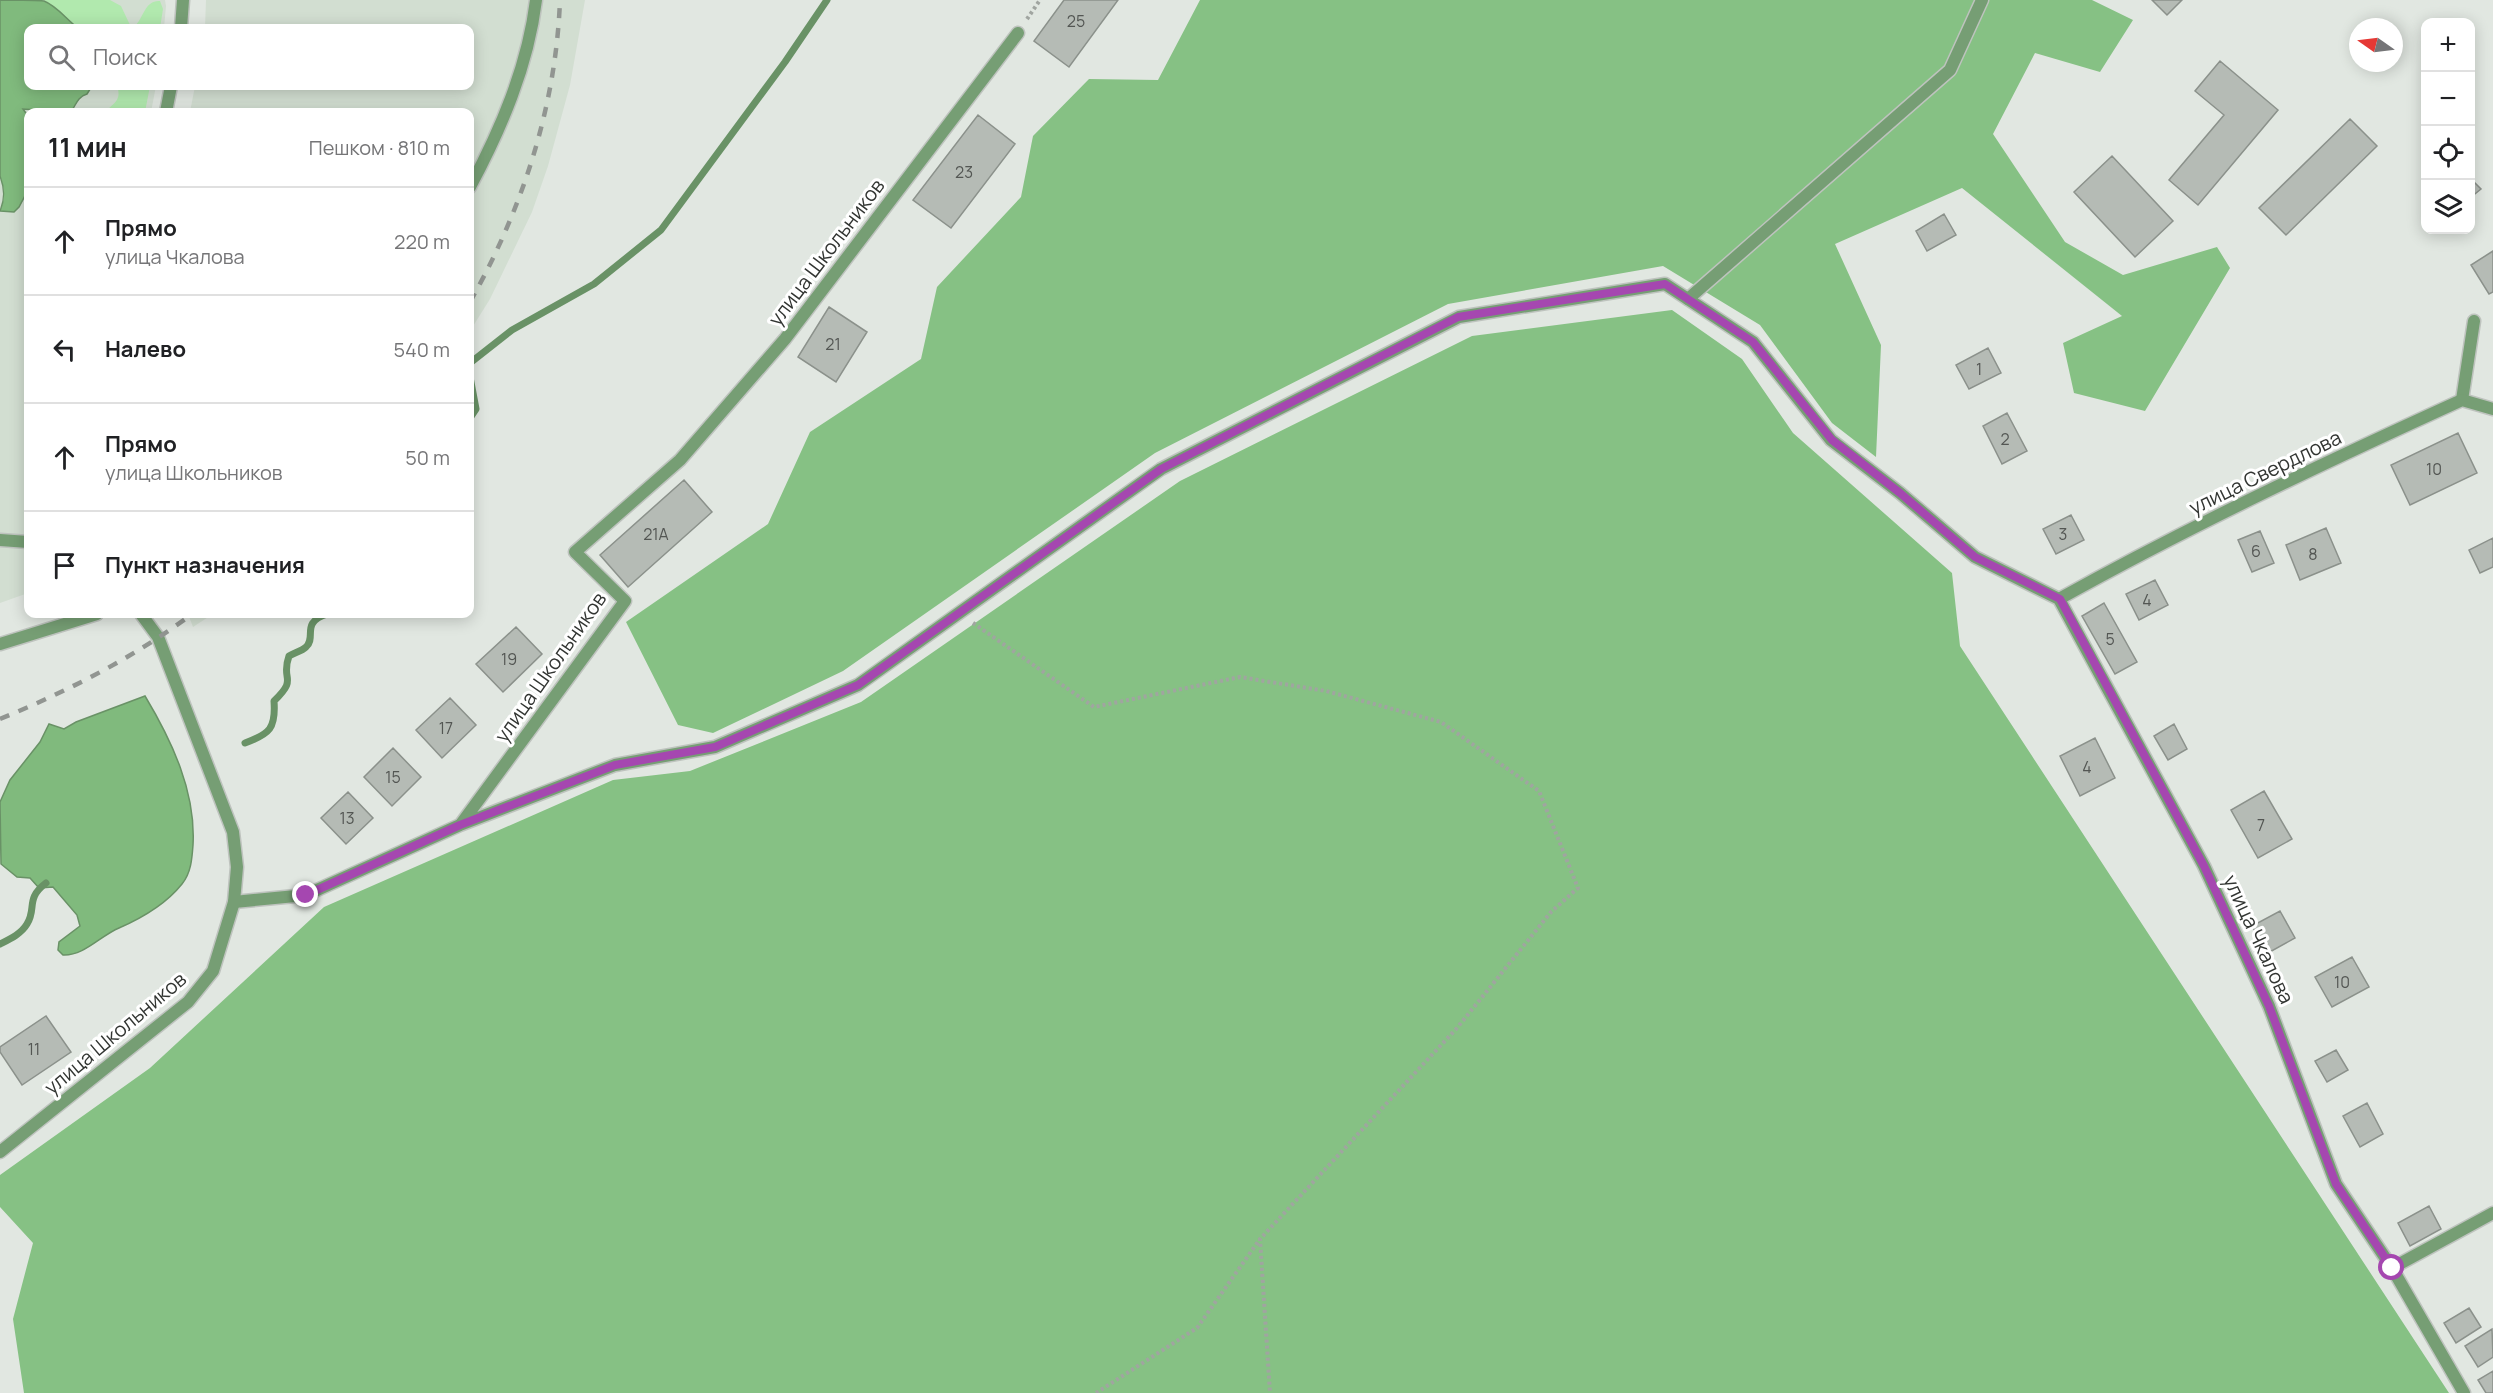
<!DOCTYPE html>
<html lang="ru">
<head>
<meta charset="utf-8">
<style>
  :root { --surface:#fff; --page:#f6f6f6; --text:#202124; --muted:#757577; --line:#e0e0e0 }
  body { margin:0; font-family:Manrope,sans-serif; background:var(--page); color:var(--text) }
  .controls { position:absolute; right:18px; top:18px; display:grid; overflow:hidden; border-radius:12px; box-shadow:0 3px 15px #0003 }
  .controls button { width:54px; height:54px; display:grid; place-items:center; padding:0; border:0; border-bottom:2px solid var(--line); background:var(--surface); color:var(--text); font:30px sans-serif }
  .compass { position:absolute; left:2349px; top:18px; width:54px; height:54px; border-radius:50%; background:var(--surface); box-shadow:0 3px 15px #0003; rotate:284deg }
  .stop { position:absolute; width:18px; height:18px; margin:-14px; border:4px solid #a547b0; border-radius:50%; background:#fff }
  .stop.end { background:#a547b0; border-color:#fff; box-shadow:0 2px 6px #0008 }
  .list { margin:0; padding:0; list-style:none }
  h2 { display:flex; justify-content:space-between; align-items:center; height:78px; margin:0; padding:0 24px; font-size:26px }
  h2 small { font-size:20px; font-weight:400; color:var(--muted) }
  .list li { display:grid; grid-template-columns:39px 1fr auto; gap:18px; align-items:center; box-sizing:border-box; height:108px; padding:0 24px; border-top:2px solid var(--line) }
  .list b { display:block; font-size:22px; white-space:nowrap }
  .list p { margin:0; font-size:20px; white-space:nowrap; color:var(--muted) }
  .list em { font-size:20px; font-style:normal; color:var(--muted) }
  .icon { flex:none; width:33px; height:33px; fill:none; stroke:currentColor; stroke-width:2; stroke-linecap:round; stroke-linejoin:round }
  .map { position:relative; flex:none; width:2493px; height:1393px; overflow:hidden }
  .search { position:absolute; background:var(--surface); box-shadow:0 3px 15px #0003; left:24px; top:24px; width:450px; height:66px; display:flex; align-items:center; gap:15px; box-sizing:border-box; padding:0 21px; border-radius:12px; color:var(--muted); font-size:22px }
  .panel { position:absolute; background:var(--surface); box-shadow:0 3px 15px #0003; left:24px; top:108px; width:450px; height:510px; border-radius:12px }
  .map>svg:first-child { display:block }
  .built { fill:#d2ded1 }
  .green { fill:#b1e9ae }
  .forest { fill:#86c184 }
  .water { fill:#80ba7d; stroke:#699266; stroke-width:1.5 }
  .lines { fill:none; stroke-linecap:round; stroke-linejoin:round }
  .stream { stroke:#699266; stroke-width:7 }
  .building { fill:#b5bbb5; stroke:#8b918b; stroke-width:1.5 }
  .service-casing { stroke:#bec3be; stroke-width:15 }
  .minor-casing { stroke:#bec3be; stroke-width:15 }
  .tertiary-casing { stroke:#bec3be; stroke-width:15 }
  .path { stroke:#a0a5a0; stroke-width:4; stroke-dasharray:3 3; stroke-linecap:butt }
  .service { stroke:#769e74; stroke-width:12 }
  .minor { stroke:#769e74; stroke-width:12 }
  .tertiary { stroke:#769e74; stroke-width:12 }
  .rail { stroke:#919591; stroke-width:4.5; stroke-dasharray:10 10; stroke-linecap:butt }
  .route { stroke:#a547b0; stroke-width:8 }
  .labels { text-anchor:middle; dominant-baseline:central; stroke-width:6; stroke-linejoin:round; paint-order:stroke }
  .number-label { font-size:16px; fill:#535653 }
  .street-label { font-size:20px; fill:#323532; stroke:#fff }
</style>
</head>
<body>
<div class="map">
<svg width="2493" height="1393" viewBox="0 0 2493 1393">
  <rect width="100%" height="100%" fill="#e1e7e1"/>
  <path class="built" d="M0 0H165L166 6 164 28H28V86H156L151 112H28V593L0 603Z
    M206 0H585L570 85 548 166 532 212 490 299 470 331V112H190L195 86H470V28H205Z
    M188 614H213L193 627Z"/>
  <path class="green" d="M44 0H110L121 6 130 25 135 26C144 17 145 0 160 1L163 9 160 28H78L66 19 59 10Z
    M117 86H150L145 112H105C114 103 122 100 117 86Z"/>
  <path class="forest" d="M1200 0H2092L2133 20 2100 72 2035 53 1993 134 2065 242 2123 275 2217 247 2230 268 2145 411 2074 393 2063 343 2122 316 1962 188 1835 244 1881 345 1876 457 1832 423 1760 325 1663 266 1448 304 1155 453 843 671 713 733 678 725 626 622 768 524 810 432 921 359 937 287 1021 197 1033 136 1089 79 1158 80Z
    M1672 310 1742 359 1793 433 1952 573 1960 646 2449 1393H24L13 1319 33 1243 0 1207V1175L150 1068 324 907 613 780 690 771 861 702 1180 481 1472 336Z"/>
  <path class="water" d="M0 0C10 0 36 0 44 1 57 6 67 20 78 28H28V86H92L87 94C77 97 76 105 71 112L23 109 28 116V190L19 207 14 212 0 211C5 199 5 189 0 176Z
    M145 696C172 741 196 792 193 845 192 859 191 873 182 884 166 904 142 918 119 928 100 936 84 956 63 955L58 950 59 942 80 926 77 915 53 887 39 888 30 878 17 877 1 864 0 802 10 780 40 742 49 724 64 729 76 722Z"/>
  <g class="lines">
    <path class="stream" d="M470 363 512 330 594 284 661 230 785 62 827 0
      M470 377 476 409 470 418
      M245 743C270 734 276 728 274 701 299 677 280 681 289 656 294 653 302 651 306 647 317 637 300 623 327 614
      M0 944C10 939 21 934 27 924 37 908 25 899 46 883"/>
  </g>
  <path class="building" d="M1064 0H1118L1069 67 1034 41Z
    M2152 0H2182L2167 15Z
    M2220 61 2278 110 2198 205 2169 180 2224 115 2195 91Z
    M978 115 1015 144 951 228 913 200Z
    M2350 119 2377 146 2286 235 2259 208Z
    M2112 156 2173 221 2135 257 2074 192Z
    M2470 178 2481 189 2470 198Z
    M1944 214 1956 235 1927 251 1916 231Z
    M2493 251V292L2489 294 2471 265Z
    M829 307 867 332 836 382 798 357Z
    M1988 348 2001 373 1969 389 1956 365Z
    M2007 413 2027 451 2002 464 1983 426Z
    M2458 433 2477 473 2410 505 2391 465Z
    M684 480 712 512 628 587 600 555Z
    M2071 515 2084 540 2056 554 2043 529Z
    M2326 528 2341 563 2300 580 2286 545Z
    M2260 531 2274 563 2252 572 2238 540Z
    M2493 538V567L2480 573 2469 550Z
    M2155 580 2168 605 2139 620 2126 594Z
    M2104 603 2137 662 2115 674 2082 616Z
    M516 627 542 654 503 692 476 664Z
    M450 698 476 725 442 758 416 730Z
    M2174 724 2187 749 2168 760 2154 736Z
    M2095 738 2115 778 2080 796 2060 756Z
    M393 748 421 777 392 806 364 777Z
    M2264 791 2292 839 2258 858 2231 810Z
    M348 792 373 818 346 844 321 818Z
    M2280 911 2295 938 2268 953 2252 926Z
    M2352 957 2369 987 2332 1007 2315 977Z
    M46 1016 71 1052 22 1085 0 1052V1047Z
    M2336 1050 2348 1070 2327 1082 2315 1061Z
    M2367 1103 2383 1134 2360 1147 2343 1116Z
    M2429 1206 2441 1229 2410 1246 2398 1223Z
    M2469 1308 2481 1327 2456 1343 2444 1323Z
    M2492 1329 2493 1357 2478 1367 2465 1346Z
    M2493 1371V1393H2486L2478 1380Z"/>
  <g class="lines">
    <defs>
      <path id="service" d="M470 187C501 129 528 66 536 0
        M1688 299 1950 70 1982 0
        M2462 400 2474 321
        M0 540 28 542
        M2392 1268 2493 1213"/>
      <path id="minor" d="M181 28 183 0
        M166 112 171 86
        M2059 599 2204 866 2269 1006 2336 1184 2392 1268 2464 1393
        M2059 599C2190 526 2326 462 2462 400L2493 409
        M461 824 625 601 575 552 680 460 785 339 1018 33
        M234 902 306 895 460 825 615 765 715 747 858 685 1161 469 1459 317 1665 284 1753 342 1831 440 1900 493 1975 557 2059 599"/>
      <path id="tertiary" d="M0 644 97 614
        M0 1152 188 1002 213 971 234 902 237 867 233 832 158 637 141 614"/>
    </defs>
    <use href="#service" class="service-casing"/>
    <use href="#minor" class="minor-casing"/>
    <use href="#tertiary" class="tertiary-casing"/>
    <path class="path" d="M1027 19 1040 0
      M973 623 1094 707 1240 677 1326 691 1441 722 1539 791 1578 888 1551 912 1457 1028 1260 1239 1270 1393
      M1096 1393 1197 1328 1260 1239"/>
    <use href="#service" class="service"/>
    <use href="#minor" class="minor"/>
    <use href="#tertiary" class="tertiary"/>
    <path class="rail" d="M470 302C522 210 556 107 560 0
      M0 719C68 691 133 658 192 614"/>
  </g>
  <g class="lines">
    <path class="route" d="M306 895 460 825 615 765 715 747 858 685 1161 469 1458 317 1665 284 1753 342 1832 440 1900 493 1975 557 2060 599 2204 866 2269 1006 2336 1184 2392 1268"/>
  </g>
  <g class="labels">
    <g class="number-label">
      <text x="1076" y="21">25</text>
      <text x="964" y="172">23</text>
      <text x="833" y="344">21</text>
      <text x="1979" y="369">1</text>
      <text x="2005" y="439">2</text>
      <text x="2434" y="469">10</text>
      <text x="656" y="534">21А</text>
      <text x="2063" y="534">3</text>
      <text x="2256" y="551">6</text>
      <text x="2313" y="554">8</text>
      <text x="2147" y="600">4</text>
      <text x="2110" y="639">5</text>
      <text x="509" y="659">19</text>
      <text x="446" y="728">17</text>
      <text x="2087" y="767">4</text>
      <text x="393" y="777">15</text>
      <text x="347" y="818">13</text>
      <text x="2261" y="825">7</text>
      <text x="2342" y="982">10</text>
      <text x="34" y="1049">11</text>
    </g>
    <g class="street-label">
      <text transform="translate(826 252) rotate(-53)">улица Школьников</text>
      <text transform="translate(2265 472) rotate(-26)">улица Свердлова</text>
      <text transform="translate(550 667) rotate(-55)">улица Школьников</text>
      <text transform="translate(2259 939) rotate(65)">улица Чкалова</text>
      <text transform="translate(115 1033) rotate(-40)">улица Школьников</text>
    </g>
  </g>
</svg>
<div class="controls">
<button>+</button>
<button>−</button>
<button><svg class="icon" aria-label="locate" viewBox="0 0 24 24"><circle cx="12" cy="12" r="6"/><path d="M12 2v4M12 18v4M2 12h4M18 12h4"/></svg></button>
<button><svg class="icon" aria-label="layers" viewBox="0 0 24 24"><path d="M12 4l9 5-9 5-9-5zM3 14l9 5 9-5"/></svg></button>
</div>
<svg class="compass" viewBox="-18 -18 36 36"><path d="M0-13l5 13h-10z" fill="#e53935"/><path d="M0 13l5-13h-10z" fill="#757577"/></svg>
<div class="stop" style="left:2392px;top:1268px"></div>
<div class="stop end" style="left:306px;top:895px"></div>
<div class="search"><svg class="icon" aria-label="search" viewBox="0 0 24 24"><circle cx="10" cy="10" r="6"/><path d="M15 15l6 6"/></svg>Поиск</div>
<section class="panel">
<h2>11 мин<small>Пешком · 810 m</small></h2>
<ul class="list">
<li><svg class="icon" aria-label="ahead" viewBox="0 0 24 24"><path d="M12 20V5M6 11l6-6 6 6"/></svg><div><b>Прямо</b><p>улица Чкалова</p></div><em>220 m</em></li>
<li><svg class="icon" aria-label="left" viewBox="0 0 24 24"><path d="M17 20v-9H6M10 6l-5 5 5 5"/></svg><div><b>Налево</b></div><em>540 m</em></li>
<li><svg class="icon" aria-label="ahead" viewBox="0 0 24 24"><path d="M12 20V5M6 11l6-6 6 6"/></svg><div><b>Прямо</b><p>улица Школьников</p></div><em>50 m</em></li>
<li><svg class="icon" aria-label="arrive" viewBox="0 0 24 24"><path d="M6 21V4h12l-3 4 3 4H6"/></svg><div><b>Пункт назначения</b></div></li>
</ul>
</section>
</div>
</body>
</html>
